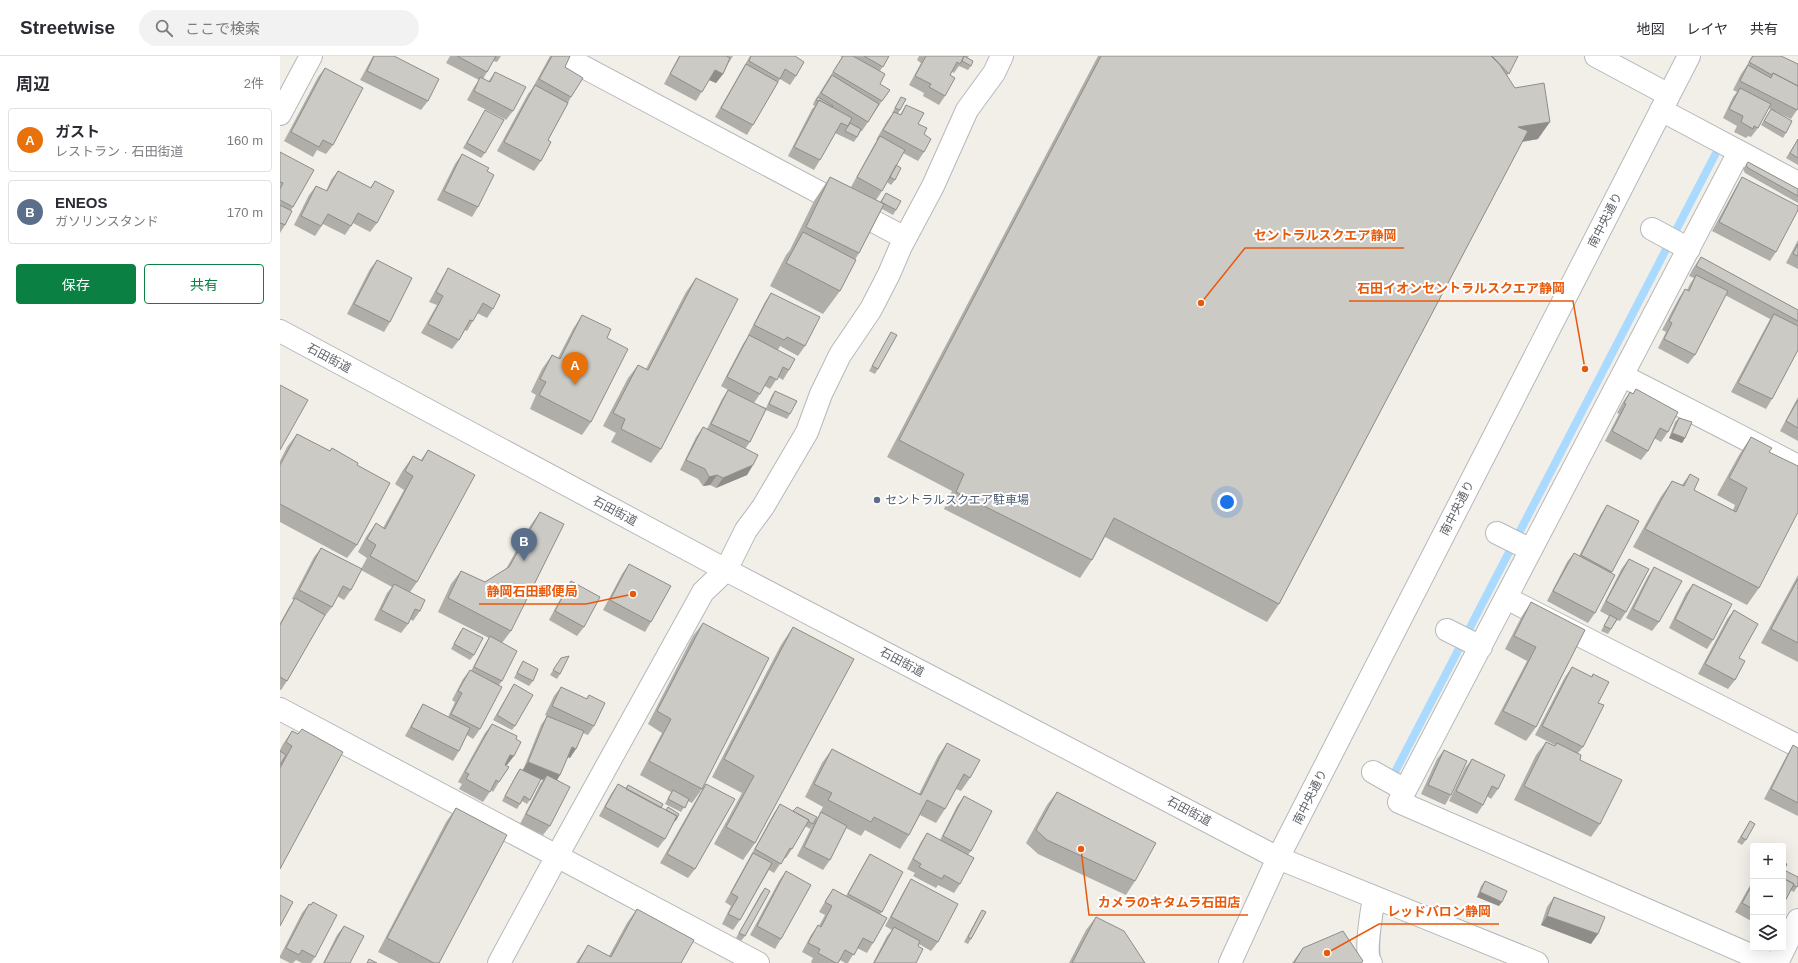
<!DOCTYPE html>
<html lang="ja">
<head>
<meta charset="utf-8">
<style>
  :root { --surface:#fff; --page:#f2f2f3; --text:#2b2b33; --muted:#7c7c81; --line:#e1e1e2; --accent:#0b8043 }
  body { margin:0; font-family:Arial,"Noto Sans JP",sans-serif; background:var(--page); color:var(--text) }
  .controls { position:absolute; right:12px; bottom:12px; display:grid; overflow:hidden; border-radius:4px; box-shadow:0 4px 16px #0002 }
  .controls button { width:36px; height:36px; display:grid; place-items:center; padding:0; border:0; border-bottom:1px solid var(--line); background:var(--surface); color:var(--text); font:20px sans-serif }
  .you { position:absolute; left:947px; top:446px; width:14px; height:14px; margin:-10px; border:3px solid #fff; border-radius:50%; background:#1a73e8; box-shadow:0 0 0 6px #1a73e833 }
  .badge { display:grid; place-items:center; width:26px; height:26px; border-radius:50%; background:var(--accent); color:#fff; font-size:13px; font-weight:700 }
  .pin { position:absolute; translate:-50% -33px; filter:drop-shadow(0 1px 2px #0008) }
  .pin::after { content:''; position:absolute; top:21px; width:14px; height:12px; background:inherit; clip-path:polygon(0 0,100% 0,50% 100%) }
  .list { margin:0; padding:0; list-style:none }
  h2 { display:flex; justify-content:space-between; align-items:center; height:52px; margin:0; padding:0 16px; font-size:17px }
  h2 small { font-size:13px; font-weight:400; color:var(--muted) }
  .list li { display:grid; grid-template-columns:26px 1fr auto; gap:12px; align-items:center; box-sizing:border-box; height:64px; margin:0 8px 8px; padding:0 8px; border:1px solid var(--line); border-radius:4px }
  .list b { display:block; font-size:15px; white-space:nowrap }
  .list p { margin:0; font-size:13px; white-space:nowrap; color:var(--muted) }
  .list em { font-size:13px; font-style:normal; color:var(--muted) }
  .actions { display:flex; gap:8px; padding:12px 16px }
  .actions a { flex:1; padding:9px 0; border:1px solid var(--accent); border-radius:4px; text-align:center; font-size:14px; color:var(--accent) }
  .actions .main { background:var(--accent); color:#fff }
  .icon { flex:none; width:22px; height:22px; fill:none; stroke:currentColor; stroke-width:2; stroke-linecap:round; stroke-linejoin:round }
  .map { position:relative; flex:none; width:1518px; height:907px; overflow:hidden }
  header { display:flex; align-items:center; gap:24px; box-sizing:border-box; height:56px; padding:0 20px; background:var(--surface); border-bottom:1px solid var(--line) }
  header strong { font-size:19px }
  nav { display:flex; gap:22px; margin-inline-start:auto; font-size:14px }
  .search { width:280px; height:36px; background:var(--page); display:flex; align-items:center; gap:10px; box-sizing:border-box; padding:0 14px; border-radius:22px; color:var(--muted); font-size:15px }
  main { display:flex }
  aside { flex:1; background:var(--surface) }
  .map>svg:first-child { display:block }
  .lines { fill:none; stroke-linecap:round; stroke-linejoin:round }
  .stream { stroke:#aadaff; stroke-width:8 }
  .minor-casing { stroke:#b5b8bc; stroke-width:24 }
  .minor { stroke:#fff; stroke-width:22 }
  .wall { fill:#afaea9 }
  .shaded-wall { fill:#8f8d8a }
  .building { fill:#cccac5; stroke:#8f8d8a }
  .service-dot { fill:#5c6f8a; stroke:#fff; stroke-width:1.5 }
  .labels { text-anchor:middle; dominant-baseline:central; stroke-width:4; stroke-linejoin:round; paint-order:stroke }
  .street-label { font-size:12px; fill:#5f6368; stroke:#fff }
  .service-label { font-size:12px; fill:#4e5e75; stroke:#fff; text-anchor:start }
  .leader { fill:none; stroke:#e8590c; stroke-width:1.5 }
  .callout-dot { fill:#e8590c; stroke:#fff; stroke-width:1.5 }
  .callout-label { font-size:13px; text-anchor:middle; font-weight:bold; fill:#e8590c; stroke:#fff; stroke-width:4; stroke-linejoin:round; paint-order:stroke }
</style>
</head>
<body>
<header>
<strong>Streetwise</strong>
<div class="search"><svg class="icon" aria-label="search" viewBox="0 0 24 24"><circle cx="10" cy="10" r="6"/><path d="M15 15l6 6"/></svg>ここで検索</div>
<nav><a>地図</a><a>レイヤ</a><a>共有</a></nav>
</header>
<main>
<aside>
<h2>周辺<small>2件</small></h2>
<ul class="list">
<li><span class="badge" style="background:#e8710a">A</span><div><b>ガスト</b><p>レストラン · 石田街道</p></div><em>160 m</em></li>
<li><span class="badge" style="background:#5c6f8a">B</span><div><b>ENEOS</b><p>ガソリンスタンド</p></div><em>170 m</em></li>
</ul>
<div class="actions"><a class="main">保存</a><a>共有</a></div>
</aside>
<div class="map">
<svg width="1518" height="907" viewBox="0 0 1518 907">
  <rect width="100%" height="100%" fill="#f1efe8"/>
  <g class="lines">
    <path class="stream" d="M1115 716 1435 99"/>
    <defs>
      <path id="minor" d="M283 0 625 182
        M1316 0 1389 39
        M1381 54 1518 127
        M0 58 31 0
        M1459 96 1119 746 1489 907
        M1372 173 1409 193
        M0 275 446 514 998 802 1257 907
        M1343 320 1518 410
        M1217 477 1251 494
        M1226 542 1518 690
        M1167 574 1201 591
        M0 653 478 907
        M1093 716 1125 734
        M219 907 277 800 423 536 446 514 466 474 483 451 527 376 541 338 560 299 591 253 609 218 621 190 653 130 687 54 714 17 722 0
        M950 907 998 802 1409 0
        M1091 907C1084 898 1092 854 1094 841
        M1497 907 1518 864"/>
    </defs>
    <use href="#minor" class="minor-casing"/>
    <use href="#minor" class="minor"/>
  </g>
  <path class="wall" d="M93 0H114L148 45 141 54 80 24Z
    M170 0H221L217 6 213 5 207 16 203 23 208 26 215 16 233 55 226 64 187 44 194 31 199 24 166 7Z
    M270 0H290L285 11 291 41 288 47 268 84 261 105 254 115 217 95 248 38 252 33Z
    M399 0H453L448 8 443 18 436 27 429 24 416 45 384 28Z
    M470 0H515L516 20 510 29 500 23 473 69 467 79 435 61 460 17Z
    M560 0H609L600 15V28L602 45 582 75H581L574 86 555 77 540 104 534 114 508 100 532 53 535 50 533 49 534 46 562 1Z
    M639 0H689L687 2 691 10 688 14 679 10 674 17 672 16 670 19 665 40 659 49 643 40 644 37 629 29 641 7 637 4Z
    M818 0H1238L1227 20 1258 83 1242 86 999 548 987 566 825 481 812 504 800 522 664 453 672 435 607 401Z
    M1472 0H1501L1517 54 1511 63 1492 54 1506 77 1503 82 1481 69 1491 53 1488 52 1478 72 1471 81 1468 80 1466 82 1454 76 1457 70 1443 62 1453 41 1457 36 1453 34 1461 18 1466 11Z
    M45 12 53 89 46 98 37 94 33 101 4 85 38 21Z
    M621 41 620 54 618 58 620 59 626 49 638 68 644 78V96L638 105 623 97 616 109 615 124 611 129 607 126 602 135 596 144 600 146 606 137 616 154 613 159 602 153 579 197 575 204 560 235 543 258 490 230 506 199 510 194 534 145 550 121 589 140 571 131 594 89 597 84H596L607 65 613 57H612Z
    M205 54V97L201 102 183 92Z
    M1518 83V109L1506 102Z
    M0 96 13 151 11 154 5 169 0 177Z
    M182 98 207 115 198 151 192 161 157 144 175 108Z
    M1468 106 1518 133V147L1465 117 1463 113Z
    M58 115 90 132 95 125 97 167 90 176 73 167 65 179 43 168 35 180 14 169 29 139 36 130 46 135 51 124Z
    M1462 121 1496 196 1490 205 1432 175 1456 131Z
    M1518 184V213L1506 207Z
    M1421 201 1518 254V294L1492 343 1486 353 1451 336 1488 267 1490 263 1445 239 1415 299 1408 308 1378 292 1386 276 1382 274 1399 242 1405 233 1407 234 1410 228 1414 222 1409 220 1414 211Z
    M97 204 110 266 104 276 67 258 90 213Z
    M168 212 213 253 207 262 197 257 193 265 187 275 185 274 179 284 172 293 141 277 157 249 149 246 162 222Z
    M416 222 381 393 371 407 331 386 336 377 323 370 348 322 358 309 366 313 406 236Z
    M491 237 525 290 518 300 500 290 498 294 509 314 503 324 498 321 490 333 485 330 480 338 474 347 486 352 492 339 495 335 510 358 507 363 486 354 470 386 465 393 473 409 467 419 436 432 430 429 423 430 418 423 400 414 416 381 423 371 427 373 442 343 448 334 441 330 463 288 469 279H468L485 246Z
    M302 259 327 282 311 366 302 379 250 353 256 339 251 336 262 313 272 299 278 302 293 273Z
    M611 276 598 313 595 318 589 315Z
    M1356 333 1388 376 1381 386 1374 382 1368 395 1361 404 1325 385 1339 358 1337 357 1343 346 1350 336 1353 338Z
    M1518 341V385L1500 375Z
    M1399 362 1405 382 1402 387 1389 382 1395 366Z
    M17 378 50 395 52 392 77 489 67 502 0 466V405L7 391Z
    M1471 381 1489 396 1479 532 1467 549 1353 491 1380 442 1392 425 1402 429 1410 418 1414 434 1453 454 1455 449 1437 439 1459 399Z
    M148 394 137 526 130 536 140 555 133 565 130 563 128 568 121 577 94 564 107 537 112 531 81 514 71 534 64 544 57 540 52 551 45 560H44L7 625 1 634H0V567L9 551 14 544 12 543 34 501 41 492 81 513 87 502 78 496 86 481 96 467 103 472 124 434 115 428 123 414 133 400 141 404Z
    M1327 449 1359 465 1331 517 1315 557 1308 567 1267 545 1287 506 1294 497 1299 500 1321 458Z
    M260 456 231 575 222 587V625L219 629 200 673 193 683 187 679 179 695 173 705 125 680 137 658 143 648 168 661 175 646 172 644 183 623 190 614 191 615 204 590 209 582 158 556 171 528 181 515 205 526 226 513 250 470Z
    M1349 503 1346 556 1340 565 1337 564 1328 578 1321 575 1329 560 1320 555 1342 512Z
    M349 508 371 566 365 576 323 554 342 518Z
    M1374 511 1379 566 1372 575 1346 562 1368 520Z
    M1518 519V606L1481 587Z
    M291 525 304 571 297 580 269 564 285 534Z
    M1413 528 1433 584 1427 593 1389 572 1406 537Z
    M1251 546 1305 574 1256 671 1246 685 1214 668 1247 605 1225 593 1242 560Z
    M1454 554 1459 602 1455 624 1448 633 1418 618 1447 563Z
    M423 567 422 733 412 747 408 745 401 756 385 748 391 736 360 719 382 677 368 668 413 580Z
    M513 571 475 787 463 804 434 788 462 737 432 721 501 589Z
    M183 572 194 599 190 604 171 593 180 576Z
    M281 602 280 618 277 623 270 619Z
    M243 605 253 625 249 630 234 622 240 610Z
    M1292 611 1311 621 1313 618 1318 647 1303 691 1298 697 1300 704 1320 768 1311 781 1234 744 1256 699 1266 686 1274 690 1275 689 1255 679 1285 621Z
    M234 628 235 670 232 674 213 664 231 633Z
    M281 631 306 643 309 639 314 670 308 679 303 677 290 702 288 701 280 719 277 724 270 770 263 779 240 768 260 728 263 724 260 723 250 744 247 748 242 745 237 753 222 745 237 717 240 713 243 714 261 669 267 660 265 659 274 640Z
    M212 668 227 709H225L219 726 213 736 211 734 203 746 179 733 182 728 178 726 205 677Z
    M12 675 18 678 0 813V694L3 688Z
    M667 687 690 722 681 735 676 733 665 753 656 767 640 759 629 779 620 793 585 774 581 780 566 772 550 804 543 814 517 800 534 766 530 773 525 770 512 793 506 802H504L494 817 489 814 460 864 453 874 442 868 451 850 445 846 494 757 500 748 513 755 535 765 540 758H539L543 751 525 741 542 707 552 693 639 738 658 700Z
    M1513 689 1518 692V760L1484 743 1507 699Z
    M1164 694 1171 739 1165 749 1141 738 1157 703Z
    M1192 703 1218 733 1211 743 1207 740 1203 749 1197 758 1169 745 1185 712Z
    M338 728 346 732 348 729 381 752 396 764 392 769 385 783 378 792 319 760 331 738Z
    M426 728 415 813 408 822 380 807 420 737Z
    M777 736 855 825 846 839 758 798 746 787 767 749Z
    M684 740 691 795 688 799 680 828 674 837 658 829 656 832 633 820 635 817 627 813 641 786 647 777 660 784 677 750Z
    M176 752 159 907H119L98 896 166 766Z
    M1470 765 1466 784 1462 789 1457 786Z
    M590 798 602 856 600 858 593 887 587 897 577 892 568 907H565L560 904 558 907H532L531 906 533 902 522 896 531 879 538 869 539 870 545 859 539 856 547 842 553 833 566 840 584 808Z
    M506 815 501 883 495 893 470 879 499 825Z
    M1506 815 1517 831 1514 836 1510 834 1503 849V819Z
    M631 823 658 886 651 895 639 888 638 890 636 907H593L607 880 612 874 605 870 625 833Z
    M1473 824V866L1455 856Z
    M1205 825 1219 850 1197 841 1201 830Z
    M485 832 465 880 461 885 456 882 481 837Z
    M1274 841 1311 888 1261 869 1267 851Z
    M33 846 35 901 31 907H22L16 904 13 907H10L0 902V900L22 857 29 848 30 849Z
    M357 853 401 907H296L308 889 329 900 347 867Z
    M702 854 691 883 688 888 684 886 699 859Z
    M816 861 865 907H789L806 874Z
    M64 870 70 907H43L57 879Z
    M1023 892 1083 905 1082 907H1012Z"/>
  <path class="shaded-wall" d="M435 14 443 18 436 27 429 24Z
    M1270 66 1258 83 1226 88 1238 71Z
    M1392 377 1405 382 1402 387 1389 382Z
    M473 409 467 419 436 432 443 422Z
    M437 419 430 429 423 430 429 421Z
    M292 691 296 693 290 702 285 700Z
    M230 699 234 700 227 709 223 708Z
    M248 706 280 719 274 729 267 719 263 724 242 715Z
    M1200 836 1222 846 1219 850 1197 841Z
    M1267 860 1318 878 1311 888 1261 869Z"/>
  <path class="building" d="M94 0H114L159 23 148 45 87 15Z
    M177 0H216L207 16Z
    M272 0H290L285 11 303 22 291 41 259 23Z
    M400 0H446L450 2 443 18 435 14 422 36 390 18Z
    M471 0H515L524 6 516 20 505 13 500 23 469 5Z
    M563 0H573L605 18 600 28 610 34 602 45 553 16Z
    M584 0H609L603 11Z
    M646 0H684L680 8 677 6 670 19 675 22 665 40 649 31 651 28 635 20Z
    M684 0 693 5 691 10 682 5Z
    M821 0H1211L1220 9 1235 32 1264 27 1270 66 1238 71 1248 75 999 548 834 462 812 504 676 436 684 418 619 384Z
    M1212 0H1238L1229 18Z
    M1473 0H1501L1518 8V30L1493 17 1492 19 1469 6Z
    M466 8 498 26 473 69 441 52Z
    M1468 9 1491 22 1493 17 1518 30V52L1517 54 1460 25Z
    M45 12 83 32 53 89 43 84 39 91 11 76Z
    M215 16 246 31 233 55 194 35 200 21 210 26Z
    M552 19 599 48 588 66 541 37Z
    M255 29 288 47 268 84 271 86 261 105 224 86Z
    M1460 32 1491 48 1478 72 1474 70 1473 73 1461 66 1463 60 1449 53Z
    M538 41 553 50 552 51 539 44 538 45 536 44Z
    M621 41 626 43 620 54 615 52Z
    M539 44 572 62 568 70 561 67 540 104 514 91Z
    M626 49 644 57 638 68 647 72 644 78 651 83 644 96 603 74 614 56 621 59Z
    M1491 53 1512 65 1506 77 1484 65Z
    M205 54 224 64 205 97 187 87Z
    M570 67 581 73 577 81 565 75Z
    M600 80 625 94 602 135 577 121Z
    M1518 83V102L1510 97Z
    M0 96 34 114 13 151 0 144V133L3 127 0 126Z
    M182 98 209 112 207 115 214 119 198 151 164 135Z
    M1468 106 1518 133V140L1468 112 1466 109Z
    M616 109 621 112 615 124 610 121Z
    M58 115 91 132 95 125 114 135 97 167 78 157 71 170 48 158 41 170 21 160 36 130 47 135Z
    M550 121 604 148 579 197 526 171Z
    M1462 121 1518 150V154L1496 196 1439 166Z
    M606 137 621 145 616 154 601 146Z
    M0 149 12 155 5 169 1 167 0 168Z
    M523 176 576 204 560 235 506 207Z
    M1518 188V200L1513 198Z
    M1421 201 1518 254V265L1416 210Z
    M97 204 132 222 110 266 74 248Z
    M168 212 220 239 213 253 203 247 193 265 190 264 179 284 148 268 163 240 156 236Z
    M1416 219 1448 235 1415 299 1384 283 1392 267 1389 265 1405 233 1409 235Z
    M416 222 458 243 381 393 341 373 345 363 333 357 358 309 368 314Z
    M491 237 540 261 525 290 507 281 504 284 474 269Z
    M1494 258 1518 270V294L1492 343 1458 327Z
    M302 259 331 273 327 282 348 293 311 366 259 339 266 326 260 323 272 299 280 303Z
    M611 276 617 279 598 313 592 310Z
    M469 279 515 303 509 314 503 311 497 324 490 320 480 338 447 321Z
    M0 329 28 344 0 394Z
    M1356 333 1398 356 1388 376 1380 372 1368 395 1332 375 1346 348 1344 347 1350 336 1353 338Z
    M448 334 486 353 470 386 431 368Z
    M495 335 517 345 510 358 489 348Z
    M1518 344V372L1506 365Z
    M1399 362 1412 366 1405 382 1392 377Z
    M423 371 478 399 473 409 443 422 437 419 429 421 425 413 406 404Z
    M17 378 50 395 52 392 78 407 77 409 110 427 77 489 0 448V409Z
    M1471 381 1492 392 1489 396 1518 410V456L1479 532 1365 473 1392 425 1404 430 1410 418 1419 423 1414 434 1456 456 1467 432 1449 422Z
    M148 394 195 419 137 526 90 500 96 489 87 483 96 467 105 473 133 420 125 415 133 400 142 405Z
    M1327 449 1359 465 1332 516 1301 499Z
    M260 456 284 468 231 575 168 542 181 515 205 526 229 511Z
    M41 492 82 513 71 534 63 530 52 551 19 534Z
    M1294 497 1335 519 1315 557 1273 535Z
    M1349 503 1369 513 1346 556 1326 545Z
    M349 508 391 530 371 566 330 544Z
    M1374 511 1402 525 1379 566 1353 553Z
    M1518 523V587L1491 573Z
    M291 525 320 541 304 571 275 555Z
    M114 528 145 544 140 555 135 553 128 568 101 554Z
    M1413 528 1452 548 1433 584 1395 563Z
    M15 542 45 559 7 625 0 621V569Z
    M1251 546 1305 574 1256 671 1223 655 1256 591 1234 580Z
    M1454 554 1478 568 1459 602 1465 605 1455 624 1425 608Z
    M1330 559 1337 563 1331 573 1324 570Z
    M423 567 489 602 422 733 369 705 391 663 377 655Z
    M513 571 574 603 475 787 446 771 474 720 444 703Z
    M183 572 203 582 194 599 174 588Z
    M210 580 237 595 222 625 194 611Z
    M289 600 280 618 273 614 281 602Z
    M243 605 258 613 253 625 237 617Z
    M1292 611 1312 621 1313 618 1329 626 1318 647 1324 649 1303 691 1262 670Z
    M190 614 222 631 200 673 171 658 182 637 178 635Z
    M234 628 253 639 235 670 217 659Z
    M281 631 307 643 309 639 325 647 314 670 272 650Z
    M143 648 190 672 179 695 131 671Z
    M267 660 304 675 296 693 292 691 280 719 248 706Z
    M212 668 237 680 236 683 241 686 234 700 230 699 225 709 229 711 219 726 216 724 210 736 186 723 189 718 185 716Z
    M22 673 63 696 0 813V712L12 690 6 686 12 675 18 678Z
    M1266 686 1275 690 1277 687 1301 699 1300 704 1342 724 1320 768 1244 730Z
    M667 687 700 704 690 722 684 718 665 753 647 744 629 779 594 761 591 766 548 744 552 737 534 728 552 693 641 739Z
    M1513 689 1518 692V747L1491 733Z
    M1164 694 1187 705 1171 739 1148 729Z
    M0 695 6 699 0 709Z
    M1192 703 1225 719 1218 733 1212 730 1203 749 1176 735Z
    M240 713 261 723 250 744 244 740 240 748 225 740Z
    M267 719 290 731 270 770 246 758Z
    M338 728 397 760 385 783 325 751Z
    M426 728 455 743 415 813 387 798Z
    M348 729 383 748 381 752 346 733Z
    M393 734 409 743 405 752 388 743Z
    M777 736 876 787 855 825 767 784 756 774Z
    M684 740 712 755 691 795 663 780Z
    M500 748 529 764 512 793 510 792 501 808 475 793Z
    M388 751 399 758 396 764H395L397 760 386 754Z
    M517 751 537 761 533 768 528 765 529 764 513 755Z
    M176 752 227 779 159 907H154L107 882Z
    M541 756 567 770 550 804 524 791Z
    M1470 765 1475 768 1466 784 1461 781Z
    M647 777 694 802 680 828 664 819 662 823 639 811 641 808 633 803Z
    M473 797 492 807 460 864 448 858 458 841 451 837Z
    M590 798 623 816 602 856 568 838Z
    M1503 806 1507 808 1503 816Z
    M506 815 531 829 501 883 477 870Z
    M1506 815 1518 821V829L1517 831 1513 829 1514 828 1503 822Z
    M1503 822 1514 828 1503 849Z
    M631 823 678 848 658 886 611 861Z
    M1205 825 1227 835 1222 846 1200 836Z
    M1473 827V853L1462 847Z
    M485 832 490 835 465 880 459 877Z
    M553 833 607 862 593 887 583 882 574 899 565 894 558 907H556L538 897 540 893 528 887 538 869 541 871 552 850 545 846Z
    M0 839 13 846 0 870Z
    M1274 841 1325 861 1318 878 1267 860Z
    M33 846 57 859 35 901 22 894 19 899 6 892 29 848 31 849Z
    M357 853 414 884 401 907H298L308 889 331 901Z
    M702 854 706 856 691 883 688 881Z
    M816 861 844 875 865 907H792Z
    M64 870 84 880 70 907H44Z
    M614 871 640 885 638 890 643 893 636 907H594Z
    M1063 875 1083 905 1081 907H1014L1023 892Z
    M89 903 97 907H87Z"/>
  <circle class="service-dot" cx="597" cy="444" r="4"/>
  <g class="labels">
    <g class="street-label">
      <text transform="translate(1325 164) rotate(-63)">南中央通り</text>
      <text transform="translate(49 302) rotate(28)">石田街道</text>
      <text transform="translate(1177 452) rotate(-63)">南中央通り</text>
      <text transform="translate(335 455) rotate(28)">石田街道</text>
      <text transform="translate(622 606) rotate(28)">石田街道</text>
      <text transform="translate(1030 741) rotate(-63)">南中央通り</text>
      <text transform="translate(909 755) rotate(28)">石田街道</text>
    </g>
    <g class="service-label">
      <text x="605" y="444">セントラルスクエア駐車場</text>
    </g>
  </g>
  <path class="leader" d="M921 247L965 192H1124M1305 313L1293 245H1069M353 538L306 548H199M801 793L809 859H968M1047 897L1099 868H1219"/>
  <g class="callout-dot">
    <circle cx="921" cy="247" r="4"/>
    <circle cx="1305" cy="313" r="4"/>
    <circle cx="353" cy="538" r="4"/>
    <circle cx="801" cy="793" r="4"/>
    <circle cx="1047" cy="897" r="4"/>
  </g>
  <g class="callout-label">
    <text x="1045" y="184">セントラルスクエア静岡</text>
    <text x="1181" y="237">石田イオンセントラルスクエア静岡</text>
    <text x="252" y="540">静岡石田郵便局</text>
    <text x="889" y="851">カメラのキタムラ石田店</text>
    <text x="1159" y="860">レッドバロン静岡</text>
  </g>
</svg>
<div class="controls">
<button>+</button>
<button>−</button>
<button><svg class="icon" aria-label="layers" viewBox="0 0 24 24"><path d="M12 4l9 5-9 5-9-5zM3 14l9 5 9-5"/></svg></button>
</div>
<div class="you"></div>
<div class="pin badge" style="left:295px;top:329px;background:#e8710a">A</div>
<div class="pin badge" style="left:244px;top:505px;background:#5c6f8a">B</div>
</div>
</main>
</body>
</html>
